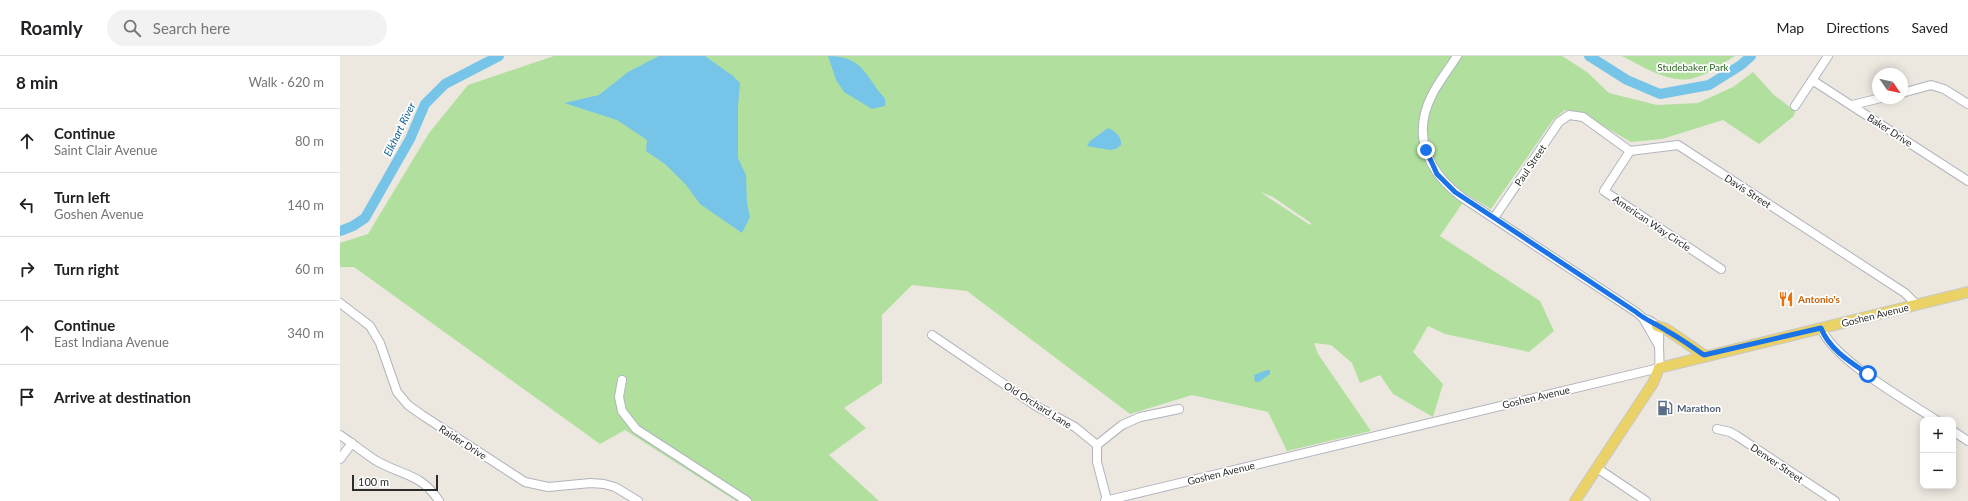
<!DOCTYPE html>
<html lang="en">
<head>
<meta charset="utf-8">
<style>
  :root { --surface:#fff; --page:#f2f2f2; --text:#202124; --muted:#757577; --line:#e0e0e0 }
  body { margin:0; font-family:Lato,sans-serif; background:var(--page); color:var(--text) }
  .controls { position:absolute; right:12px; bottom:12px; display:grid; overflow:hidden; border-radius:8px; box-shadow:0 2px 10px #0003 }
  .controls button { width:36px; height:36px; display:grid; place-items:center; padding:0; border:0; border-bottom:1px solid var(--line); background:var(--surface); color:var(--text); font:20px sans-serif }
  .compass { position:absolute; left:1532px; top:12px; width:36px; height:36px; border-radius:50%; background:var(--surface); box-shadow:0 2px 10px #0003; rotate:124deg }
  .scale { position:absolute; left:12px; bottom:10px; width:86px; box-sizing:border-box; padding-left:4px; border:2px solid #2c2c2c; border-top:0; font-size:11px; line-height:14px; white-space:nowrap; color:#2c2c2c; -webkit-text-stroke:3px #fff; paint-order:stroke }
  .stop { position:absolute; width:12px; height:12px; margin:-9px; border:3px solid #1a73e8; border-radius:50%; background:#fff }
  .stop.end { background:#1a73e8; border-color:#fff; box-shadow:0 1px 4px #0008 }
  .list { margin:0; padding:0; list-style:none }
  h2 { display:flex; justify-content:space-between; align-items:center; height:52px; margin:0; padding:0 16px; font-size:17px }
  h2 small { font-size:13px; font-weight:400; color:var(--muted) }
  .list li { display:grid; grid-template-columns:26px 1fr auto; gap:12px; align-items:center; box-sizing:border-box; height:64px; padding:0 16px; border-top:1px solid var(--line) }
  .list b { display:block; font-size:15px; white-space:nowrap }
  .list p { margin:0; font-size:13px; white-space:nowrap; color:var(--muted) }
  .list em { font-size:13px; font-style:normal; color:var(--muted) }
  .icon { flex:none; width:22px; height:22px; fill:none; stroke:currentColor; stroke-width:2; stroke-linecap:round; stroke-linejoin:round }
  .map { position:relative; flex:none; width:1628px; height:445px; overflow:hidden }
  header { display:flex; align-items:center; gap:24px; box-sizing:border-box; height:56px; padding:0 20px; background:var(--surface); border-bottom:1px solid var(--line) }
  header strong { font-size:19px }
  nav { display:flex; gap:22px; margin-inline-start:auto; font-size:14px }
  .search { width:280px; height:36px; background:var(--page); display:flex; align-items:center; gap:10px; box-sizing:border-box; padding:0 14px; border-radius:22px; color:var(--muted); font-size:15px }
  main { display:flex }
  aside { flex:1; background:var(--surface) }
  .map>svg:first-child { display:block }
  .green { fill:#b1e09e; fill-rule:evenodd }
  .water { fill:#77c4e9 }
  .lines { fill:none; stroke-linecap:round; stroke-linejoin:round }
  .river { stroke:#77c4e9; stroke-width:10 }
  .minor-casing { stroke:#b2b4be; stroke-width:10 }
  .major-casing { stroke:#c8c8c8; stroke-width:12 }
  .minor { stroke:#fff; stroke-width:8 }
  .major { stroke:#ead266; stroke-width:10 }
  .route { stroke:#1a73e8; stroke-width:5 }
  .labels { text-anchor:middle; dominant-baseline:central; stroke-width:3.5; stroke-linejoin:round; paint-order:stroke }
  .park-label { font-size:10px; fill:#29661e; stroke:#fff }
  .street-label { font-size:10px; fill:#2c2c2c; stroke:#fff }
  .food-label { font-size:10px; font-weight:bold; fill:#c56008; stroke:#fff; text-anchor:start }
  .service-label { font-size:10px; font-weight:bold; fill:#4e5e75; stroke:#fff; text-anchor:start }
  .water-label { font-size:11px; font-style:italic; fill:#146397; stroke:#fff }
</style>
</head>
<body>
<header>
<strong>Roamly</strong>
<div class="search"><svg class="icon" aria-label="search" viewBox="0 0 24 24"><circle cx="10" cy="10" r="6"/><path d="M15 15l6 6"/></svg>Search here</div>
<nav><a>Map</a><a>Directions</a><a>Saved</a></nav>
</header>
<main>
<aside>
<h2>8 min<small>Walk · 620 m</small></h2>
<ul class="list">
<li><svg class="icon" aria-label="ahead" viewBox="0 0 24 24"><path d="M12 20V5M6 11l6-6 6 6"/></svg><div><b>Continue</b><p>Saint Clair Avenue</p></div><em>80 m</em></li>
<li><svg class="icon" aria-label="left" viewBox="0 0 24 24"><path d="M17 20v-9H6M10 6l-5 5 5 5"/></svg><div><b>Turn left</b><p>Goshen Avenue</p></div><em>140 m</em></li>
<li><svg class="icon" aria-label="right" viewBox="0 0 24 24"><path d="M7 20v-9h11M14 6l5 5-5 5"/></svg><div><b>Turn right</b></div><em>60 m</em></li>
<li><svg class="icon" aria-label="ahead" viewBox="0 0 24 24"><path d="M12 20V5M6 11l6-6 6 6"/></svg><div><b>Continue</b><p>East Indiana Avenue</p></div><em>340 m</em></li>
<li><svg class="icon" aria-label="arrive" viewBox="0 0 24 24"><path d="M6 21V4h12l-3 4 3 4H6"/></svg><div><b>Arrive at destination</b></div></li>
</ul>
</aside>
<div class="map">
<svg width="1628" height="445" viewBox="0 0 1628 445">
  <rect width="100%" height="100%" fill="#ece7df"/>
  <path class="green" d="M214 0H1222L1247 16 1269 37 1317 49 1358 47 1393 31 1413 16 1434 39 1455 55 1454 60 1419 88 1383 64 1322 83 1291 86 1239 56 1225 54 1213 64 1151 153 1128 139 1100 180 1200 245 1214 275 1189 296 1105 278 1088 270 1073 296 1103 328 1093 361 1053 338 1040 319 1020 327 1012 307 991 289 974 287 978 298 1031 375 947 395 928 356 852 339 790 358 627 235 572 229 542 259V327L504 352 526 372 489 399 539 445H396L285 374 260 388 14 211H0V187L28 178 89 77 128 29ZM920 136 933 141 971 167 970 169Z
    M1282 0H1395C1382 8 1369 18 1354 22 1331 29 1302 10 1282 0Z"/>
  <path class="water" d="M319 0H365L393 20 400 27 398 50V102L406 119 407 147 410 161 402 177 360 148 346 129 325 108 306 95 307 84 277 64 224 47 259 39 288 16Z
    M488 0C519 0 524 15 540 37 545 42 546 42 545 50L532 53 504 36 496 24Z
    M768 72C775 75 782 80 781 89L776 93 770 94 747 90 750 85Z
    M927 314H930V318L919 326H915L914 319Z"/>
  <g class="lines">
    <path class="river" d="M1249 0 1287 24 1320 38 1369 29 1401 9 1411 0
      M0 175 13 170 25 162 70 83 85 48 105 28 159 0"/>
    <defs>
      <path id="minor" d="M1117 0C1109 13 1099 25 1092 39 1071 80 1088 116 1123 142L1296 256 1303 262 1319 290
        M1472 24 1628 125
        M1562 37 1591 29 1604 33 1628 48
        M1512 49 1541 42
        M1455 50 1488 0
        M1290 95 1264 135 1381 213
        M1154 162 1219 66 1229 59 1243 61 1290 95 1338 89 1565 237 1576 248
        M0 247 30 270 40 287 57 336 68 349 82 359 185 426 208 431 251 427 264 428 275 431 298 445
        M1481 272C1494 304 1566 344 1596 364
        M592 279 696 350 735 371 757 389V406L767 444
        M282 324 279 341 282 355 296 373 407 445
        M1377 373 1390 376 1397 380 1495 445
        M1613 375 1628 385
        M0 379C12 387 23 396 35 404 62 420 81 417 99 445
        M757 389 782 369 800 361 839 353
        M0 403 12 387
        M1257 412 1306 445
        M765 445 1319 312C1320 304 1319 296 1319 289 1320 273 1319 267 1303 262"/>
      <path id="major" d="M1317 270 1326 273 1364 299
        M1235 445 1313 327 1319 312 1628 236"/>
    </defs>
    <use href="#minor" class="minor-casing"/>
    <use href="#major" class="major-casing"/>
    <use href="#minor" class="minor"/>
    <use href="#major" class="major"/>
  </g>
  <g class="lines">
    <path class="route" d="M1086 94 1097 118 1115 136 1296 256C1305 264 1317 268 1327 275 1340 282 1352 291 1364 299L1481 272C1489 293 1510 306 1528 318"/>
  </g>
  <defs>
    <symbol id="restaurant-bare" viewBox="-9 -9 18 18"><path d="M-5-6h1v4h1v-4h1v4h1v-4h1v5L-1.5 .5V6h-2V.5L-5-1ZM5-6V6H3V1.5H1.5Q1.5-4 5-6Z" fill="#e8710a" stroke="#fff" stroke-width="2.5" paint-order="stroke"/></symbol>
    <symbol id="fuel-bare" viewBox="-9 -9 18 18"><path d="M-5.5-6h7V0h2V4h1.3V-2.5L3-4.5l.8-.8L6-3V5H2.5V1h-1V6h-7ZM-4.2-4.7v3.2H.2V-4.7Z" fill="#5c6f8a" stroke="#fff" stroke-width="2.5" paint-order="stroke"/></symbol>
  </defs>
  <g fill-rule="evenodd">
    <use href="#restaurant-bare" x="1435" y="232" width="22" height="22"/>
    <use href="#fuel-bare" x="1314" y="341" width="22" height="22"/>
  </g>
  <g class="labels">
    <g class="park-label">
      <text x="1353" y="11">Studebaker Park</text>
    </g>
    <g class="street-label">
      <text transform="translate(1550 74) rotate(33)">Baker Drive</text>
      <text transform="translate(1190 109) rotate(-56)">Paul Street</text>
      <text transform="translate(1408 135) rotate(33)">Davis Street</text>
      <text transform="translate(1312 167) rotate(34)">American Way Circle</text>
      <text transform="translate(1535 259) rotate(-14)">Goshen Avenue</text>
      <text transform="translate(1196 341) rotate(-13)">Goshen Avenue</text>
      <text transform="translate(698 349) rotate(32)">Old Orchard Lane</text>
      <text transform="translate(123 386) rotate(33)">Raider Drive</text>
      <text transform="translate(1437 407) rotate(34)">Denver Street</text>
      <text transform="translate(881 417) rotate(-14)">Goshen Avenue</text>
    </g>
    <g class="food-label">
      <text x="1458" y="243">Antonio's</text>
    </g>
    <g class="service-label">
      <text x="1337" y="352">Marathon</text>
    </g>
    <g class="water-label">
      <text transform="translate(59 73) rotate(-64)">Elkhart River</text>
    </g>
  </g>
</svg>
<div class="controls">
<button>+</button>
<button>−</button>
</div>
<svg class="compass" viewBox="-18 -18 36 36"><path d="M0-13l5 13h-10z" fill="#e53935"/><path d="M0 13l5-13h-10z" fill="#757577"/></svg>
<div class="scale">100 m</div>
<div class="stop" style="left:1528px;top:318px"></div>
<div class="stop end" style="left:1086px;top:94px"></div>
</div>
</main>
</body>
</html>
